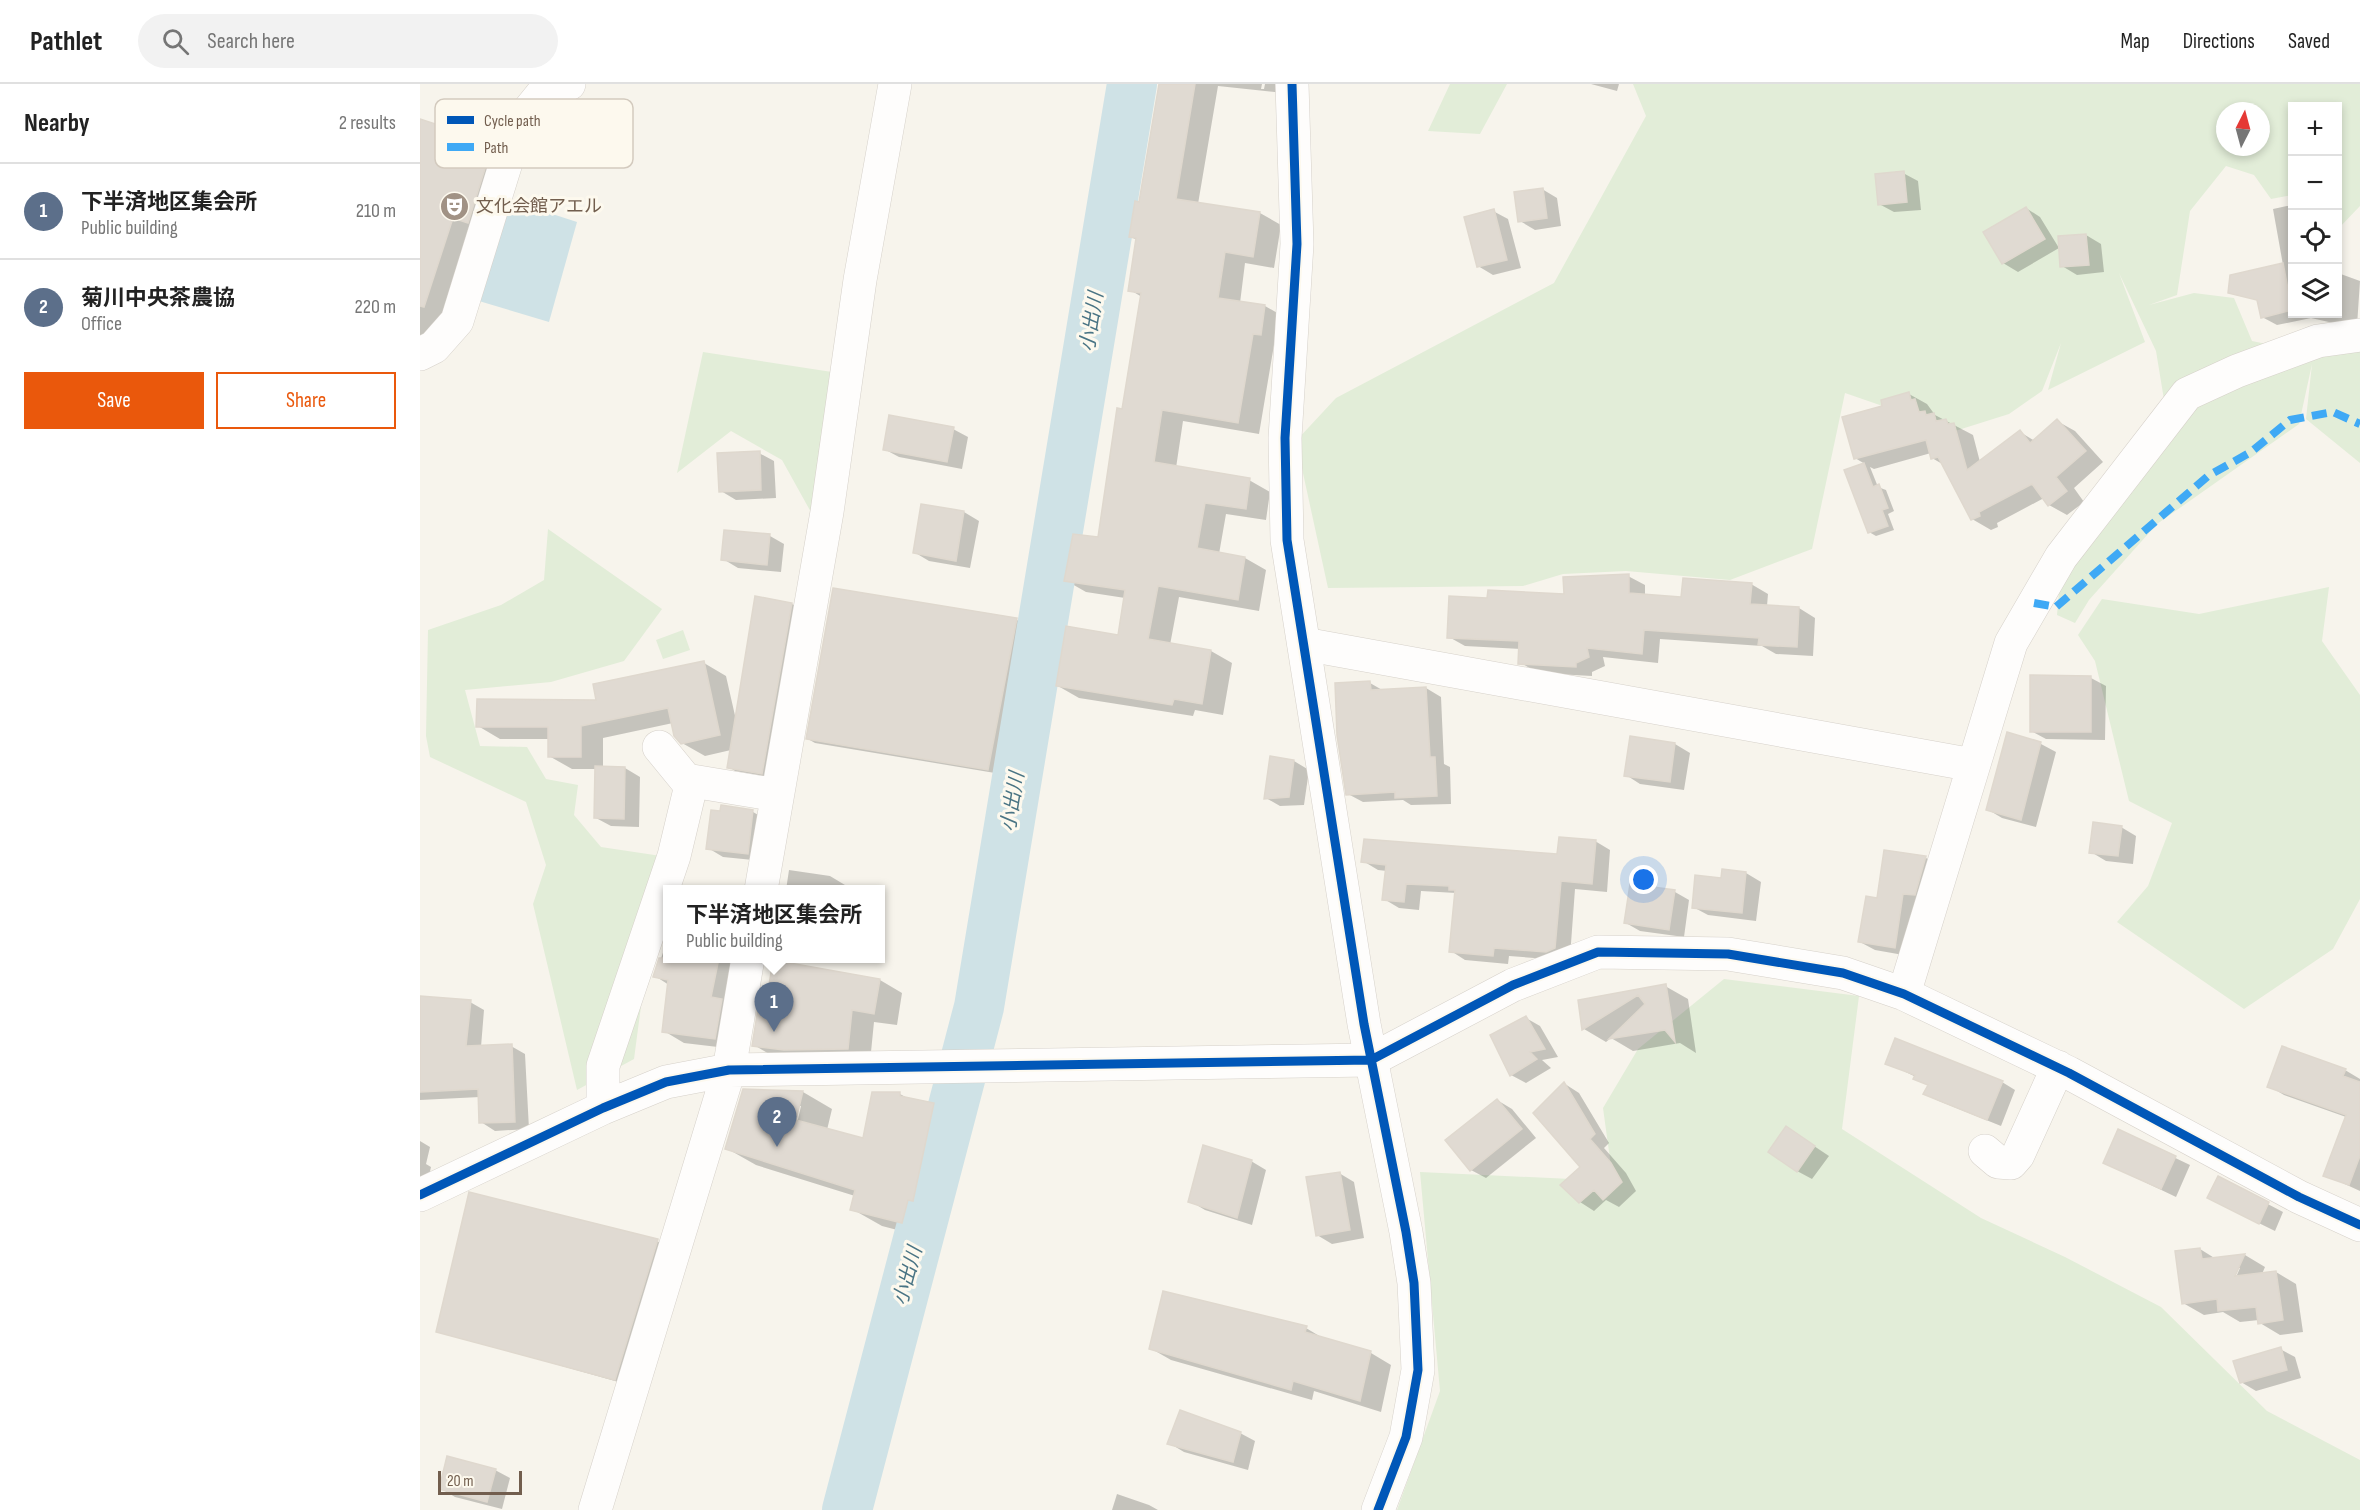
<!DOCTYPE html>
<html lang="en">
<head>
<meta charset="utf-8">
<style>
  :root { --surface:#fff; --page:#f2f2f2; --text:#222; --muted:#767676; --line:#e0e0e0; --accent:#ea580c }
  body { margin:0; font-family:"Sofia Sans Condensed","Noto Sans JP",sans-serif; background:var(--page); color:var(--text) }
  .controls { position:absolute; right:18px; top:18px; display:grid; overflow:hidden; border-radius:0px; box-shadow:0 3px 9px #0003 }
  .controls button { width:54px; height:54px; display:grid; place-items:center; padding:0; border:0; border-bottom:2px solid var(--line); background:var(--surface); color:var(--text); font:30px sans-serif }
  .compass { position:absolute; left:1796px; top:18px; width:54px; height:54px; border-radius:50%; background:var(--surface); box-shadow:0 3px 9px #0003; rotate:6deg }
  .scale { position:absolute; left:18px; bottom:15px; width:84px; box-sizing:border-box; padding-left:6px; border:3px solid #725e4e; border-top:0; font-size:16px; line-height:21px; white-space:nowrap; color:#725e4e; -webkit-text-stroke:4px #fdf9ee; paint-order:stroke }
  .you { position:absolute; left:1224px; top:796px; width:21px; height:21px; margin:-15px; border:4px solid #fff; border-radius:50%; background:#1a73e8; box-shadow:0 0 0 9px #1a73e833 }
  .badge { display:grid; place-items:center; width:39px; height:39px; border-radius:50%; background:var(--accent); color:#fff; font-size:20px; font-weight:700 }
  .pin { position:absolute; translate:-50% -50px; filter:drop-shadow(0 2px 3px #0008) }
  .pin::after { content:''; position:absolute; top:32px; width:21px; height:18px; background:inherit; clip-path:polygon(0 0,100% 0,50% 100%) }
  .popup { position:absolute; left:243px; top:801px; width:222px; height:78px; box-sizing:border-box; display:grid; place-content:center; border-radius:0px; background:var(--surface); filter:drop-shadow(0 2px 4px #0005); font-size:20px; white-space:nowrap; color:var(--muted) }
  .popup b { font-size:22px; color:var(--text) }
  .popup::after { content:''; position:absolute; left:50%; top:100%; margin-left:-12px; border:12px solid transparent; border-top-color:var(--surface) }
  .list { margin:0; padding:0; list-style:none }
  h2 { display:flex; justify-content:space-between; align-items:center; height:78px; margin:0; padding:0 24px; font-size:26px }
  h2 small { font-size:20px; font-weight:400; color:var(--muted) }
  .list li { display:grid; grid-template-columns:39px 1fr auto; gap:18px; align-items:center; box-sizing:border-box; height:96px; padding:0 24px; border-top:2px solid var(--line) }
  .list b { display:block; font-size:22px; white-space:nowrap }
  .list p { margin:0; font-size:20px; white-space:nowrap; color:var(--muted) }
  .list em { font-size:20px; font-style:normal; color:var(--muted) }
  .actions { display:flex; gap:12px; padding:18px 24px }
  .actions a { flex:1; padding:14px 0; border:2px solid var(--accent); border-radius:0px; text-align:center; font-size:21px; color:var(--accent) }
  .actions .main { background:var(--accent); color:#fff }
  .icon { flex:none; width:33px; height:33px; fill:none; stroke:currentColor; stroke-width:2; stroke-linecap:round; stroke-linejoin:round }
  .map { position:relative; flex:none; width:1940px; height:1426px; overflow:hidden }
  header { display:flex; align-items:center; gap:36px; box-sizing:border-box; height:84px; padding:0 30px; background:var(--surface); border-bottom:2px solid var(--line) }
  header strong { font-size:28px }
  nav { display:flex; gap:33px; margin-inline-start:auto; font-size:21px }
  .search { width:420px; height:54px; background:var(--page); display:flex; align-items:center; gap:15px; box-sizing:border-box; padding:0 21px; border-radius:33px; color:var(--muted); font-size:22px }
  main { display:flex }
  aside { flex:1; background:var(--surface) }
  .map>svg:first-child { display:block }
  .green { fill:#e2edd8; fill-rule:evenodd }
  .water { fill:#cfe2e6 }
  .shadow { fill:#0003; fill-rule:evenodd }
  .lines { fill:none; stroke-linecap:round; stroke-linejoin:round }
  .river { stroke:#cfe2e6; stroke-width:50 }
  .building { fill:#e0dad2; stroke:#dfd8ce; stroke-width:1.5 }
  .minor-casing { stroke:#d6d1ca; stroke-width:34 }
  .tertiary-casing { stroke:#d6d1ca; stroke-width:34 }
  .minor { stroke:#fefdfc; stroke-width:33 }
  .tertiary { stroke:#fefdfc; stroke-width:33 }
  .quiet { stroke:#3fa9f5; stroke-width:8; stroke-dasharray:15 8; stroke-linecap:butt }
  .cycleway-casing { stroke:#fdf9ee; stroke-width:13 }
  .cycleway { stroke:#0057b8; stroke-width:9 }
  .labels { text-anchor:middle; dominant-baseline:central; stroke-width:6; stroke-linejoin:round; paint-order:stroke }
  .poi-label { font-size:18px; fill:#725e4e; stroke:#fdf9ee; text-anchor:start }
  .water-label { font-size:20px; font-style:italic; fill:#497484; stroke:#fdf9ee }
  .key { fill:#fdf9ee; stroke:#d3cabe; stroke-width:1.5 }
  .key-label { font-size:16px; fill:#725e4e }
</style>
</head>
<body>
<header>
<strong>Pathlet</strong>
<div class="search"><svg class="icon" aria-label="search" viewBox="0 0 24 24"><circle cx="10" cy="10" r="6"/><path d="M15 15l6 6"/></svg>Search here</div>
<nav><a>Map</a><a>Directions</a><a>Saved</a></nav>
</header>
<main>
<aside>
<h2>Nearby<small>2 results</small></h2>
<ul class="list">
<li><span class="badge" style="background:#5c6f8a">1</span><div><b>下半済地区集会所</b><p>Public building</p></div><em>210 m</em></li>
<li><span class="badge" style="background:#5c6f8a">2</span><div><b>菊川中央茶農協</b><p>Office</p></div><em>220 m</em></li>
</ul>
<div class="actions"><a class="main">Save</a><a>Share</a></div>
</aside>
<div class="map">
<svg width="1940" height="1426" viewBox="0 0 1940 1426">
  <rect width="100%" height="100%" fill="#f7f4ec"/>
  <path class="green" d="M1030 0H1087L1060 50 1008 47Z
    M1213 0H1940V122L1918 145V22H1872V111L1851 115 1834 91 1806 82 1770 127 1757 211 1729 221 1774 209 1814 214 1832 257 1894 270 1940 259V379L1886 335 1892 280 1879 340 1737 440 1669 516 1655 539 1637 531 1640 495 1749 346 1736 267 1699 189 1725 258 1628 306 1641 259 1622 307 1589 330 1535 347 1425 309 1392 465 1310 496 1206 487 1143 490 1103 502 908 504 876 357 916 314 1134 199 1226 32ZM1805 27H1841V63H1805Z
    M283 268 412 288 392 430 362 376 311 347 257 389Z
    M128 445 242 525 204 577 131 598 45 606 60 662 107 663 126 695 158 701 154 731 181 763 241 772 214 975 157 1006 113 820 126 781 106 718 10 673 6 652 8 546 81 521 124 496Z
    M1909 503 1902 557 1940 611V815L1913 865 1824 925 1697 838 1728 802 1752 739 1709 717 1675 577 1658 551 1682 515 1779 530Z
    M263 546 270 566 243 575 236 556Z
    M1304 895 1439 912 1422 1045 1561 1134 1645 1173 1741 1223 1847 1327 1940 1376V1426H977L1020 1307 1000 1088 1193 1097 1183 1024 1218 965Z"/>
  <path class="water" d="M89 116 157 138 129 238 59 217Z"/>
  <path class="shadow" d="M740 0H842L841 5H844L845 0H866L864 9 798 2 778 120 840 129 861 141 854 184 825 179 820 219 845 222 866 234 862 262 854 261 839 350 763 337 756 384 829 396 850 408 846 436 806 430 799 470 825 474 846 486 839 527 759 513 750 561 791 567 812 579 803 631 775 626 773 632 659 614 638 602 699 552 705 514 666 508 645 496 679 455 722 213 710 206 717 156 711 153 720 119Z
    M1171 0H1199L1197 7Z
    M0 37 72 60 102 77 0 280Z
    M1483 89 1498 97 1501 126 1474 128 1459 120Z
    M1122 105 1137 114 1141 142 1115 146 1100 137Z
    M1872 121V230H1918V189L1940 197 1937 242 1931 243 1891 234 1857 241 1842 233 1863 181 1853 125Z
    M1606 124 1620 133 1639 164 1598 188 1583 179Z
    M1073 127 1088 135 1101 184 1073 191 1058 182Z
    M1666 151 1681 160 1684 188 1657 191 1642 182Z
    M1489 310 1507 320 1515 331 1553 351 1560 378 1600 348 1615 357 1637 337 1655 347 1683 378 1654 404 1664 418 1647 431 1629 421 1624 414 1577 439 1578 443 1571 446 1552 435 1524 381 1512 374 1511 369 1454 385 1450 383 1458 403 1466 406 1474 427 1468 430 1474 446 1456 452 1449 448 1426 387 1445 380 1435 374 1464 323Z
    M533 345 548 353 542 385 479 373 464 365Z
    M339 369 354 377 356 414 316 416 301 407Z
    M502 421 544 428 559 437 550 484 509 477 494 468Z
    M350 452 364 460 361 488 318 484 303 475Z
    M1208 492 1225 501V512L1263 515 1331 500 1348 510 1347 522 1379 524 1395 534 1393 572 1356 570 1342 562 1240 555 1238 579 1183 573 1185 582 1172 588V592L1118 589 1101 579V565L1045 562 1029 553 1069 516 1146 511Z
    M372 520 379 524 349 693 315 687 309 683 311 666 285 672 262 659 253 639 183 654V683L205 684 220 693 219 743 191 742 176 734 177 685H152L129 672 130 655H80L58 642 178 618 284 579 306 592 316 636Z
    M597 536 603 540 575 689 395 659 388 655Z
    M1612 593 1671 594 1686 602 1685 656 1626 655 1611 647Z
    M950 599 964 607 1006 604 1021 613 1024 680 1030 683 1031 720 991 721 983 716 943 718 928 710Z
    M1588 650 1621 660 1636 668 1616 743 1582 734 1567 725Z
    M1255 660 1270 669 1264 706 1220 700 1206 691Z
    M874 677 889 686 884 721 860 722 846 714Z
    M333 728 347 736 343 777 303 773 288 764Z
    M1701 743 1716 752 1713 780 1686 777 1671 768Z
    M1175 757 1190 766 1187 808 1155 805 1150 873 1141 876 1089 872 1088 880 1045 876 1031 867 1036 809 1001 807 999 826 979 824 964 815 967 787 958 786 943 777 1139 772Z
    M1465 768 1506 774 1520 782 1489 872 1455 866 1440 858 1458 816Z
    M369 786 410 792 425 801 424 806H366Z
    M1304 787 1326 789 1341 798 1336 837 1288 831 1273 823 1302 796Z
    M1255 808 1269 816 1264 853 1220 847 1206 839Z
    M248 854V874H321L315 965 264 959 244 947 249 901 235 892Z
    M460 896 482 909 477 941 454 938 450 978 356 974 334 961Z
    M1245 902 1268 915 1276 969 1260 959 1213 967 1191 954 1186 958 1164 945 1159 917Z
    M0 914 50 918 64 926 61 963 91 962 105 970 109 1045 75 1047 61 1038 60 1013 0 1016Z
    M1106 934 1120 942 1138 973 1122 976 1131 984 1106 999 1091 991Z
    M1467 979 1582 998 1595 1006 1581 1042 1519 1017 1505 1010 1509 1002 1496 993Z
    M1925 986 1940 995V1107L1905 1091 1926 1033 1864 1011 1849 1002Z
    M1145 1000 1159 1009 1189 1059 1184 1064 1206 1089 1216 1107 1199 1123 1186 1116 1174 1127 1160 1118 1163 1083Z
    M383 1008 412 1025 407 1046 444 1056 453 1009 480 1010 491 1016 514 1021 543 1038 522 1133 518 1132 512 1155 462 1142 432 1125 435 1112 336 1081 306 1064ZM378 1022H381L376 1044 373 1043Z
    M1077 1016 1092 1025 1116 1054 1066 1094 1051 1086Z
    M1367 1044 1409 1072 1392 1095 1377 1087Z
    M1699 1047 1770 1081 1756 1113 1685 1079Z
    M0 1057 10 1063 6 1080 11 1083 7 1100H0Z
    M831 1077 846 1086 832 1141 785 1126 770 1117Z
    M919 1089 934 1098 944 1154 912 1160 897 1151Z
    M1798 1094 1863 1128 1855 1147 1804 1122Z
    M237 1157 244 1161 202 1299 18 1247Z
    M1780 1165 1796 1175 1825 1171 1845 1183 1842 1190 1856 1188 1876 1200 1883 1248 1860 1251 1840 1239 1839 1236 1820 1238 1803 1228 1784 1231 1763 1219ZM1817 1184H1820L1813 1200Z
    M886 1244 906 1256 951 1269 971 1281 961 1328 894 1307 892 1316 751 1276 730 1264Z
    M1860 1265 1875 1273 1881 1294 1836 1307 1821 1298Z
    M820 1349 835 1357 828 1386 764 1368 749 1359Z
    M75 1386 90 1394 82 1425 35 1413 20 1404Z
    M697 1410 729 1421 738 1426H692Z"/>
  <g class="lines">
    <path class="river" d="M427 1426 559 923 712 0"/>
  </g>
  <path class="building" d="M739 0H775L756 115 840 128 833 173 805 168 798 214 845 221 841 251 833 250 818 339 742 326 734 378 830 394 826 425 785 419 777 464 825 473 818 516 738 502 728 555 791 566 782 620 754 615 752 621 636 602 646 542 698 551 705 506 644 497 653 450 678 453 697 324 702 325 721 209 708 207 716 154 709 153 715 117 719 118Z
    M0 35 73 59 48 139 33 134 4 223 0 222Z
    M1484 87 1487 118 1458 121 1455 90Z
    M1123 104 1127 134 1098 138 1094 108Z
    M1606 123 1625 155 1582 180 1563 148Z
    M1074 125 1087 176 1057 183 1044 133Z
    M1666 150 1669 181 1640 183 1638 152Z
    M1863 179 1872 226 1841 234 1837 216 1808 209 1810 191Z
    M1489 308 1491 316 1495 315 1499 328 1505 327 1506 331 1514 329 1516 337 1526 335 1528 340 1534 339 1547 386 1600 346 1610 359 1637 335 1666 367 1636 393 1647 407 1628 422 1612 400 1559 428 1560 432 1551 436 1518 373 1511 375 1506 356 1434 375 1422 333 1462 322 1461 316Z
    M469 331 534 343 527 378 463 366Z
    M340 367 341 406 299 408 297 369Z
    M1444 379 1453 403 1459 400 1468 424 1462 426 1468 442 1448 449 1424 386Z
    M501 420 544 427 536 477 493 469Z
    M304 446 350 450 347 481 301 476Z
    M1209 490V509L1261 513 1263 494 1332 499 1330 520 1379 523 1377 563 1338 561 1339 554 1224 546 1222 570 1167 564 1169 573 1156 579V583L1098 580 1099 557 1027 554 1029 512 1067 514 1068 506 1144 510 1143 493Z
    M413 504 597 534 568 686 386 655Z
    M335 512 372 519 342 690 307 684Z
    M284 577 300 651 261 660 254 652 248 624 161 642V673H128V643H56L57 615 176 616 173 600Z
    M1610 591 1671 592V648H1610Z
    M950 597 951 606 1006 603 1010 673H1015L1017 712 975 714V708L926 711 917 651 915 599Z
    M1587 648 1621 658 1601 736 1566 726Z
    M1210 652 1255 659 1250 698 1204 692Z
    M850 672 874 676 869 713 844 715Z
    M175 682 205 683 204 735 174 734Z
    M301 721 333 726 328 770 286 765 291 726 300 727Z
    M1673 738 1702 742 1698 772 1669 769Z
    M1139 753 1176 756 1172 800 1141 797 1135 864 1126 868 1074 864 1073 872 1029 868 1035 806H1029V802L986 800 984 818 962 816 966 781 941 778 944 755 1137 770Z
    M1464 766 1506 772 1495 811 1483 810 1475 864 1438 858 1446 812 1457 814Z
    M1302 785 1326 788 1322 829 1272 824 1275 791 1301 794Z
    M1210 800 1255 806 1249 846 1204 839Z
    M239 874H299L291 913 302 915 295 955 242 948 248 896 233 893Z
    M353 876 460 895 454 930 432 926 428 965 364 966 332 962 340 912 347 913Z
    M1246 900 1255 958 1245 946 1189 955 1225 920 1218 911 1162 946 1158 916Z
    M0 912 51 916 46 962 92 960 95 1038 59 1039 58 1005 0 1008Z
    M1106 932 1125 965 1110 968 1117 975 1090 992 1070 951Z
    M1475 954 1583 997 1567 1036 1503 1010 1508 1001 1493 995 1495 991 1465 980Z
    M1862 962 1926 985 1923 992 1940 998V1072L1929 1101 1903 1092 1926 1031 1847 1003Z
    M1144 998 1175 1050 1170 1055 1191 1079 1202 1098 1183 1116 1174 1106 1159 1119 1140 1101 1160 1083 1113 1029Z
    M323 1005 383 1007 376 1036 443 1054 452 1008H480V1012L514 1019 493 1117 488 1116 482 1139 430 1126 435 1106 305 1065Z
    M1077 1015 1102 1045 1050 1087 1025 1056Z
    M1366 1042 1395 1062 1377 1088 1348 1068Z
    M1698 1045 1756 1072 1741 1105 1683 1079Z
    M783 1061 832 1076 817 1134 768 1118Z
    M920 1088 930 1146 896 1152 886 1093Z
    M1798 1092 1849 1118 1839 1140 1787 1114Z
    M49 1108 238 1155 195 1296 16 1248Z
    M1780 1164 1782 1175 1825 1170 1815 1192 1856 1187 1863 1236 1838 1240 1836 1223 1798 1227 1797 1215 1762 1220 1755 1167Z
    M743 1207 887 1242 885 1248 951 1267 940 1317 873 1297 871 1306 729 1265Z
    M1861 1263 1867 1286 1820 1299 1813 1277Z
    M760 1326 821 1348 813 1378 747 1360Z
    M27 1372 76 1385 67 1418 19 1405Z"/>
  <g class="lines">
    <defs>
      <path id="minor" d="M0 270 14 263 37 237 98 40 127 4 149 0
        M884 560 1553 681
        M239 663 266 696 357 711
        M341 806 407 428 440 196 475 0
        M1484 910 1591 559 1641 473 1767 310 1817 287 1898 257 1940 251
        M183 1024V982L254 772 272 697
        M1565 1067 1578 1078 1591 1079 1598 1071 1638 983
        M0 1111 183 1024 246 998 309 986 951 976 1093 901 1178 868 1308 870 1423 889 1484 910 1649 989 1879 1113 1940 1141
        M175 1426 309 986 328 874"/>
      <path id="tertiary" d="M872 0 877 160 865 354 867 456 944 940 986 1148 994 1199 998 1286 986 1353 958 1426"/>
    </defs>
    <use href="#minor" class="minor-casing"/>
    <use href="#tertiary" class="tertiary-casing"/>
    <use href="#minor" class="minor"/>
    <use href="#tertiary" class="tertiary"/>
    <path class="quiet" d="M1614 519 1636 523 1788 392 1831 368 1870 336 1913 328 1940 340"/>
    <defs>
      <path id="cycleway" d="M872 0 877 160 865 354 867 456 944 940 986 1148 994 1199 998 1286 986 1353 958 1426
        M0 1111 183 1024 246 998 309 986 951 976 1093 901 1178 868 1308 870 1423 889 1484 910 1649 989 1879 1113 1940 1141"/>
    </defs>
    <use href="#cycleway" class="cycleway-casing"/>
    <use href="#cycleway" class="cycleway"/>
  </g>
  <defs>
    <symbol id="theatre-disc" viewBox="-11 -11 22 22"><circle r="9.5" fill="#a19285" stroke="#fdf9ee"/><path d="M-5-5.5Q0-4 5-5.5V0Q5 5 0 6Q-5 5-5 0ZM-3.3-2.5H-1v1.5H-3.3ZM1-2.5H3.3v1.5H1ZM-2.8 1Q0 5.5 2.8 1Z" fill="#fff"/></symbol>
  </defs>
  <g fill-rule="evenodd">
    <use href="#theatre-disc" x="18" y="106" width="33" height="33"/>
  </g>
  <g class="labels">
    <g class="poi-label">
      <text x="56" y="122">文化会館アエル</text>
    </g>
    <g class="water-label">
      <text transform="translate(672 238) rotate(-81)">小出川</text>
      <text transform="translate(593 718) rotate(-81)">小出川</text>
      <text transform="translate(488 1192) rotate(-75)">小出川</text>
    </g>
  </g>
  <rect x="15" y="15" width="198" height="69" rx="9" class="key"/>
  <rect x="27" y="32" width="27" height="8" fill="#0057b8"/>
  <rect x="27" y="59" width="27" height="8" fill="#3fa9f5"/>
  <g class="key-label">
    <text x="64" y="42">Cycle path</text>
    <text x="64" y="69">Path</text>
  </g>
</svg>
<div class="controls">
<button>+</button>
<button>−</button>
<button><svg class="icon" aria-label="locate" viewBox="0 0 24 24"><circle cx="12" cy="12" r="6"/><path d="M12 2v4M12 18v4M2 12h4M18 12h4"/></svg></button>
<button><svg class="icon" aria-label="layers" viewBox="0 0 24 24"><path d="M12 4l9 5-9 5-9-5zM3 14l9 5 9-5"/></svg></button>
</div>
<svg class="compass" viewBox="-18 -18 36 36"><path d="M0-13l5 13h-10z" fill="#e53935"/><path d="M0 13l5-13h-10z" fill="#767676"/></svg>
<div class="scale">20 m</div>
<div class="you"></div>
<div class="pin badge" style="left:354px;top:948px;background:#5c6f8a">1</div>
<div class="popup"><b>下半済地区集会所</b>Public building</div>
<div class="pin badge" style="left:357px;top:1063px;background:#5c6f8a">2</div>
</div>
</main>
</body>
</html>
